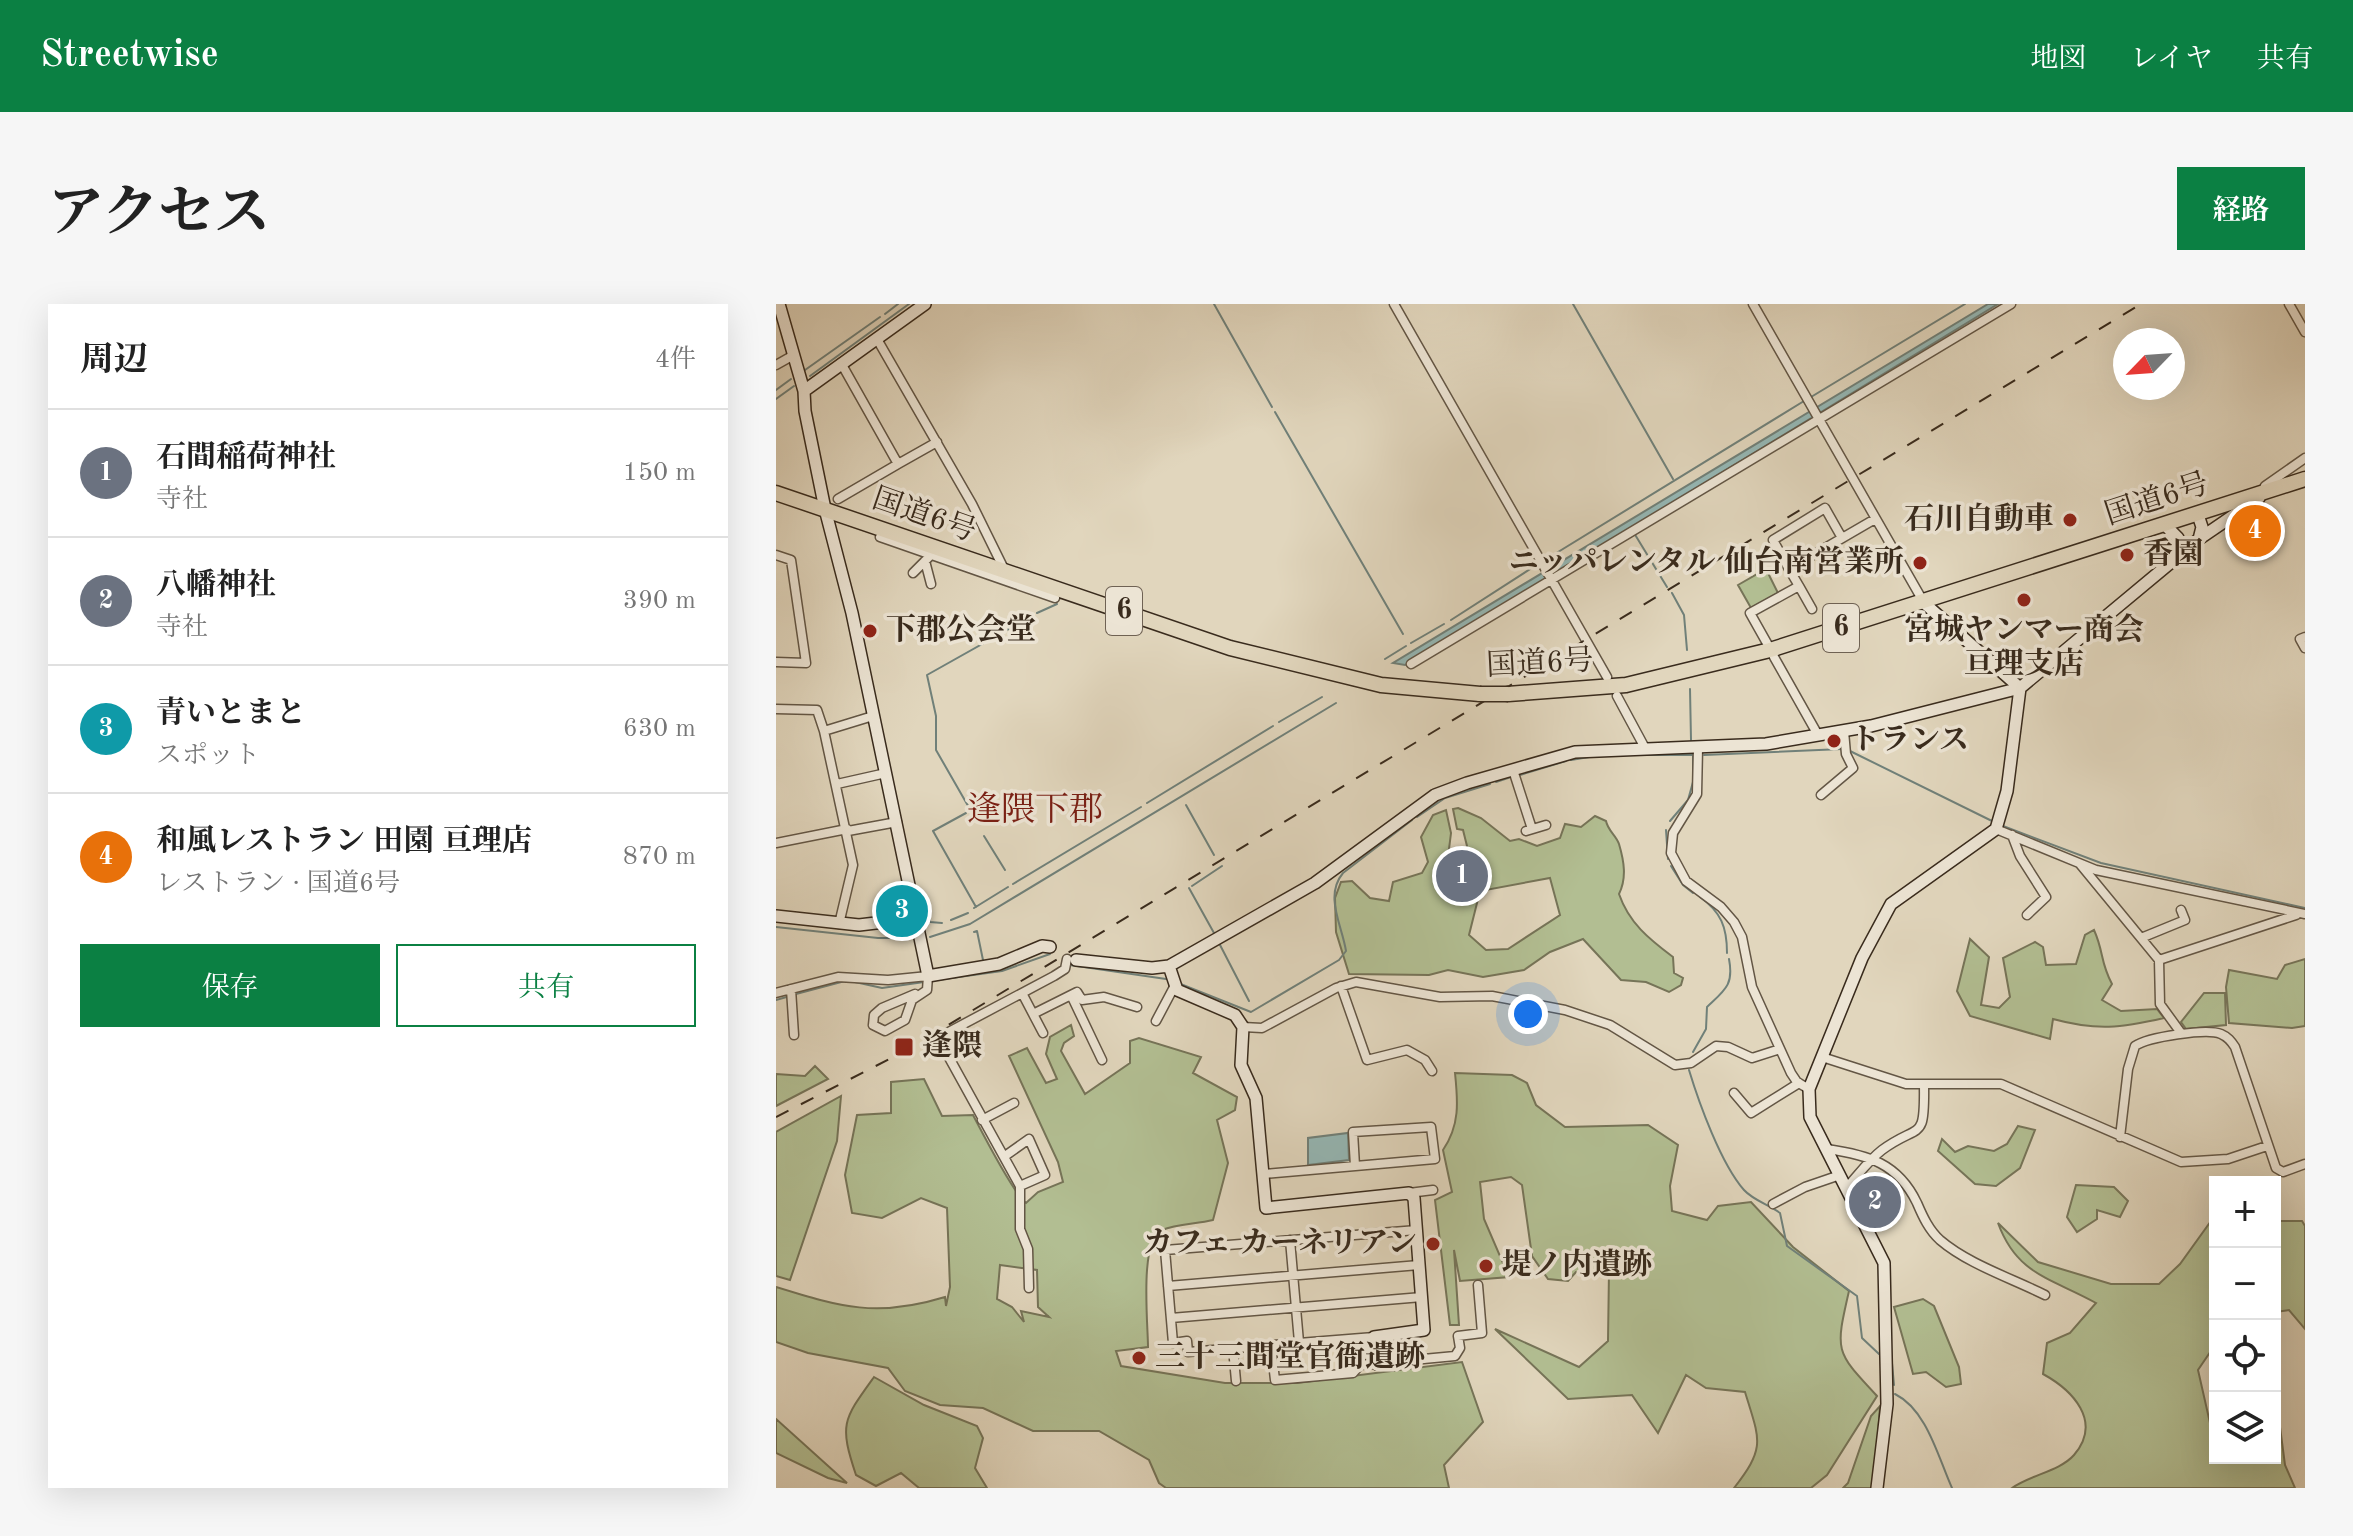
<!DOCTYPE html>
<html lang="ja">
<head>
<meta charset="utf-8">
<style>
  :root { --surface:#fff; --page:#f6f6f6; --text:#222; --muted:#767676; --line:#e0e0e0; --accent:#0b8043 }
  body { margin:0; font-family:"Old Standard TT","Noto Serif JP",serif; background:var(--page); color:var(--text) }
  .controls { position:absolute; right:24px; bottom:24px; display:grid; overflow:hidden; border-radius:0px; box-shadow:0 8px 32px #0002 }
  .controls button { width:72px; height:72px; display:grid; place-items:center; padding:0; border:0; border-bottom:2px solid var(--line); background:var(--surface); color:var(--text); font:40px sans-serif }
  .compass { position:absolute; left:1337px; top:24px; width:72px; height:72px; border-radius:50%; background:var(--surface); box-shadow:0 8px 32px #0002; rotate:245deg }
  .you { position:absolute; left:752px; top:710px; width:28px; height:28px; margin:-20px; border:6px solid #fff; border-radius:50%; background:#1a73e8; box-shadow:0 0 0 12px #1a73e833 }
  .badge { display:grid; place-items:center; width:52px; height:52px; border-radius:50%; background:var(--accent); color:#fff; font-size:26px; font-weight:700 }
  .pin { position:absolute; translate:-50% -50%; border:4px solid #fff; box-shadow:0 2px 8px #0006 }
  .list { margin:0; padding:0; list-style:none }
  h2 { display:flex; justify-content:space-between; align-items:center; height:104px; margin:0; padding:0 32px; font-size:34px }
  h2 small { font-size:26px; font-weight:400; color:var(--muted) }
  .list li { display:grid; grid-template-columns:52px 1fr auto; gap:24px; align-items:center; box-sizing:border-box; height:128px; padding:0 32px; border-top:2px solid var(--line) }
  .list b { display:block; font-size:30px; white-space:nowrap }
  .list p { margin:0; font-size:26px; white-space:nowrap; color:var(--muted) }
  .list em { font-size:26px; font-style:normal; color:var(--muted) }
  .actions { display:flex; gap:16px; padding:24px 32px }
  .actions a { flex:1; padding:18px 0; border:2px solid var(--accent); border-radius:0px; text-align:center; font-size:28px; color:var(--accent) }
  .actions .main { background:var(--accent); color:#fff }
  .icon { flex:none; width:44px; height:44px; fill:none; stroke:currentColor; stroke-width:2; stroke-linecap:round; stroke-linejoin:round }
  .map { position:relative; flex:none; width:1529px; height:1184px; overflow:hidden; border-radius:0px }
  header { display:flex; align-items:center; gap:48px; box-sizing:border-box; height:112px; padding:0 40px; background:var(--accent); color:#fff }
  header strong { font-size:38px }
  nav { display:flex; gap:44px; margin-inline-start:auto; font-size:28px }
  .intro { display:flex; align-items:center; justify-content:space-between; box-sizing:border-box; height:192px; padding:0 48px }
  h1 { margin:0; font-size:56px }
  .button { padding:20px 36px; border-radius:0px; background:var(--accent); color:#fff; font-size:28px; font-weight:700 }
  main { display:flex; gap:48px; padding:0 48px }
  aside { flex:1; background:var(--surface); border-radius:0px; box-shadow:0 8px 32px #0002 }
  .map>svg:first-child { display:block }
  .green { fill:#b2be92; stroke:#767458; stroke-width:2; fill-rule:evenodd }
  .water { fill:#95b8b6; stroke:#708079; stroke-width:2 }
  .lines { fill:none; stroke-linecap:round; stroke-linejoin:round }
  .stream { stroke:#708079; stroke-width:2 }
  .street-casing { stroke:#635645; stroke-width:11 }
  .secondary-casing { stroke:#392b1d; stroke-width:14 }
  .highway-casing { stroke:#392b1d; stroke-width:17 }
  .street { stroke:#ece4d4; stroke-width:8 }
  .secondary { stroke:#ece4d4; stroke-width:11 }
  .highway { stroke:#e1d6bd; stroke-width:14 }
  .rail { stroke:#392b1d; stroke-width:2; stroke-dasharray:14 14; stroke-linecap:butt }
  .highway-bridge-casing { stroke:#392b1d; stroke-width:17; stroke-linecap:butt }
  .highway-bridge { stroke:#e1d6bd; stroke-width:14 }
  .poi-dot { fill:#8f2418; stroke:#ece4d4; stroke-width:3 }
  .labels { text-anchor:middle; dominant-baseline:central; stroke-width:7; stroke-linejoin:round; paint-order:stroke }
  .shield { fill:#ece4d4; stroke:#6f6254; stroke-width:2 }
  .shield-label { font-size:28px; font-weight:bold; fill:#392b1d }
  .street-label { font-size:30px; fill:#392b1d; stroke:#ece4d4 }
  .poi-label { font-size:30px; font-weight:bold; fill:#392b1d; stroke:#ece4d4; text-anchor:start }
  .quarter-label { font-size:34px; fill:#7a1f14; stroke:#ece4d4 }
</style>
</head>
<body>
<header>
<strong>Streetwise</strong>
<nav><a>地図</a><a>レイヤ</a><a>共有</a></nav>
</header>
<div class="intro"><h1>アクセス</h1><a class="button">経路</a></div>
<main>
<aside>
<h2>周辺<small>4件</small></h2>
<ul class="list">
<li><span class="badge" style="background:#6b7280">1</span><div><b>石間稲荷神社</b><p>寺社</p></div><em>150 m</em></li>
<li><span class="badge" style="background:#6b7280">2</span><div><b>八幡神社</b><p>寺社</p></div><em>390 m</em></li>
<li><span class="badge" style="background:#0f9aa8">3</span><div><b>青いとまと</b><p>スポット</p></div><em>630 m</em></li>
<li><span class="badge" style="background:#e8710a">4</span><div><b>和風レストラン 田園 亘理店</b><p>レストラン · 国道6号</p></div><em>870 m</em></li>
</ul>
<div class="actions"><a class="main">保存</a><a>共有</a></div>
</aside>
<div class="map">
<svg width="1529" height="1184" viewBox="0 0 1529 1184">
  <rect width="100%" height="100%" fill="#e1d6bd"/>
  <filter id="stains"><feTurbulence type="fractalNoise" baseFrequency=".0025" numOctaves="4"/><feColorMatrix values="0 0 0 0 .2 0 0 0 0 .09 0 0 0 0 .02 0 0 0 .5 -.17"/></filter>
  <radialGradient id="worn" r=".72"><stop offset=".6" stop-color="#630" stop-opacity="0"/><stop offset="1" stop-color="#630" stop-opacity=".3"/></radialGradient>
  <path class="green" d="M990 265 1002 289 975 304 962 281Z
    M682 504 705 514 734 537 743 535 761 542 784 534 789 520 805 523 819 512 830 517C832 527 840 531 843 540 848 557 851 574 843 590 853 619 873 635 897 653L898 669 907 674 905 681 893 688 870 678 845 676 807 635 774 648 748 666 707 673 672 666 653 671 573 670 560 628 559 594 565 578 576 577 594 594 613 597 617 578 646 569 652 558 645 533 657 511 670 506 675 529 672 553 681 592 696 586 697 566 687 526 681 525 677 505ZM774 574 784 611 732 645 710 646 693 631 704 587Z
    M1318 626C1328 648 1324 658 1336 680L1326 696 1345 707 1381 705 1388 714C1345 724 1321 727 1277 715L1274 735 1194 712 1181 687 1194 635 1213 653 1205 701 1223 704 1234 693 1227 654 1259 638 1267 643 1270 661 1300 660 1309 631Z
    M1529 655V722L1516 724 1453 719 1450 683 1453 666 1501 675 1509 661Z
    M1428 689H1449L1450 721 1410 725 1405 718Z
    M295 721 298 732 288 739 285 747 309 790 354 759V737L363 734 425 753 417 769 461 793 459 806 441 816 452 859 437 916C421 920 401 920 386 926 363 935 372 1020 372 1043L340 1047 345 1062 449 1079H521L686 1058 707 1118 668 1161 673 1184H390L383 1179 373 1156 323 1127H257L207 1104 164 1101 129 1087 112 1064 32 1049 0 1038V983C65 1003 101 1014 169 993L170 1002 174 983 171 904 145 894 106 914 76 909 69 871 81 811 115 809V778L148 775 166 812 197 811C207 830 237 889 250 899L262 888 287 878 282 858 233 752 251 744 270 779 281 775 270 750 274 733ZM224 961 261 966 262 1003 273 1013 245 1007 248 1018 236 1003 221 995Z
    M39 762 52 775 0 802V770L29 772Z
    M679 769 736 771 751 779 760 801 789 823 872 821 902 841 894 882 896 907 931 916 942 902 975 898 1017 943 1073 987C1059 1048 1059 1047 1101 1092L1051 1171 1035 1184H958C990 1143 984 1137 969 1088L930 1084 910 1071 882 1129 856 1091 792 1095 719 1025 803 1063 832 1037 833 967 800 968 792 977 772 975 756 952 746 881 735 873 704 878 708 915 733 973 684 977 678 946 683 1021H674L659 896 676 888 667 846C684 821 682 798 679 769Z
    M65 792 61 837 14 976 0 972V828Z
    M1242 822 1259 826 1244 864 1220 882 1199 880 1162 847 1166 835 1179 848 1192 842 1218 847 1231 840Z
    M1300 881 1338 883 1352 897 1344 913 1321 906V915L1301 928 1291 913Z
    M1435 917H1439V1041L1422 1066 1434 1119 1439 1120V1154H1499V1122L1504 1123 1509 1161 1519 1184H1236C1254 1171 1284 1167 1298 1151 1327 1117 1296 1086 1267 1070L1271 1039 1294 1029 1320 999C1275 974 1241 971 1222 919L1262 958 1335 980H1383L1404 960Z
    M1499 917H1526L1529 922V1025L1513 1006 1499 1008Z
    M1147 995 1158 1002 1183 1063 1185 1080 1170 1083 1150 1068 1137 1070 1118 1003Z
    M98 1073 148 1101 201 1122 207 1134 199 1164 211 1184H143L125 1169 100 1182 80 1171C63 1120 67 1116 98 1073Z
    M1104 1102 1098 1184H1067L1072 1179 1095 1112Z
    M0 1115 71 1179 52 1174 0 1149Z"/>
  <path class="water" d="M1212 0H1222L677 333 629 361 617 359Z
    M572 829 573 856 532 861V834Z"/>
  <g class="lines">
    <path class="stream" d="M438 0 496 103
      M797 0 897 175
      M109 10 122 0
      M29 66 104 13
      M34 72 133 0
      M0 86 15 75
      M1035 93 1189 0
      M0 95 18 82
      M499 108 627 330
      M858 229 891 283
      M769 256 1028 97
      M896 289 908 311 911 346
      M261 309 281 300
      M675 316 762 260
      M635 339 668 320
      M609 355 630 342
      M914 385 915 436
      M503 418 546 393
      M1074 447 1218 518
      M851 451H917V471
      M928 451 1066 445
      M795 456 813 453
      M744 471 790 457
      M720 478 735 473
      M371 499 497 422
      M410 501 438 551
      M195 507 160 446V412L151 371 256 312
      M190 509 157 527 200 603
      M641 513 669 494 714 480
      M894 517 912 496 917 478
      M1227 522 1325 559 1529 604
      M890 526 892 555
      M208 532 229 566
      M895 562 907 581 917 589
      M237 580 365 503
      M416 582 446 562
      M413 584 438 629
      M924 593C945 608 951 623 951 649
      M150 601 154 618 166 619
      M198 604 232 583
      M175 616 192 609
      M0 623 102 634H138
      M198 628 201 627 207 656
      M154 633 194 620 560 399
      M443 639 473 697
      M294 661 390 675
      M154 677 226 667 274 650
      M79 678 106 684 148 678
      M402 679 475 708 563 656 570 647C566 621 548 592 567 569L636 516
      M20 690 69 677
      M0 696 14 692
      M917 748 930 725 931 703C949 686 958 681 953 655
      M913 766C923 799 945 860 968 886 977 896 993 901 1004 909L1011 942 1081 992 1086 1034 1103 1050
      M1116 1059 1118 1081
      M1119 1090C1151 1106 1162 1153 1176 1184"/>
    <defs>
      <path id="street" d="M618 0 831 373
        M977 0 1147 297
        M1513 0 1529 28
        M101 35 196 200 229 267
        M0 61 16 52
        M122 160 161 138
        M1489 182 1529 154
        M62 195 122 160 65 59
        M104 233 279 294
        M0 251 15 256 30 359 0 358
        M149 257 155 280
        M1013 265 997 236 1049 204 1066 234
        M137 269 156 250
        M1023 282 1036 305
        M1529 333 1524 335 1529 344
        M992 341 974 309 1023 282 1013 265 1099 215
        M998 353 1042 431
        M635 360 1235 0
        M841 392 869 444
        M0 405 41 406 48 427 77 561 63 620
        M48 427 97 412
        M922 444 921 490 897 529 895 549 910 577 945 603 958 618 966 633 976 683 1015 769 1021 778 1033 785
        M737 466 756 525
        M61 480 110 469
        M1045 491 1077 464 1070 450 1068 427
        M1220 525 1320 566 1529 610
        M72 527 121 518
        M750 527 770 521
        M1236 531 1244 552 1270 593 1251 611
        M0 539 71 525
        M1304 560 1383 656 1384 700 1405 729
        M1365 634 1409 616 1405 606
        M1383 656 1520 611
        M565 682 591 756 631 746 649 756 656 767
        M15 685 18 731
        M0 689 62 673 112 676 152 672
        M246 689 257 710 301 688 306 696 328 693 361 703
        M295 691 326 756
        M257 710 267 729
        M380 717 398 683
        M97 721 109 727 129 716 136 696 151 686 152 672
        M97 721 98 711 106 704 139 690
        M467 723 486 724 560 684 580 678 664 693 716 692 789 706 834 721 899 761 915 759 940 742 952 743 976 754 1004 745
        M1046 753 1130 780H1225L1405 858 1452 855 1491 842
        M958 789 975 809 1023 779
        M206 816 238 799
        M1344 833 1352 765 1359 742C1372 733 1431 724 1445 730 1452 733 1455 737 1459 743L1500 864 1507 868 1529 860
        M1051 845C1092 851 1122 859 1141 899 1147 913 1153 926 1164 936 1192 960 1235 974 1269 991
        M229 852 253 835 269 871 244 882
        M488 870 659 855 655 823 577 828 579 862
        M1071 883C1082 871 1093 856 1106 846 1144 818 1149 840 1148 780
        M633 889 657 886
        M997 900 1029 883 1064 871
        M514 936 523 1038
        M392 982 643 961
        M253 984 252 945 244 925V882L165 739 167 731 278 672 289 665 291 655
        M395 1014 646 993
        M598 1033 412 1048 411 1037 397 1039 389 946 641 926
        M495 1041 499 1076 577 1069 584 1061 679 1052 684 1044 682 1032 706 1029 702 981
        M457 1044 460 1077"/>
      <path id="secondary" d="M3 0 28 87 29 107 49 205 76 309 152 672 223 660 266 642 274 643
        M28 87 149 0
        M1390 222 1402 234V252
        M1423 235 1483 194
        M0 612 83 621 142 614
        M300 656 376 664 393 662 539 579 659 491 691 479 799 448 990 440 1095 422 1244 384 1423 235 1426 223 1422 211
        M393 662 401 686 459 711 467 723 465 761 480 794 490 904 633 889 638 894 648 1026 598 1033 601 1060
        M1101 1184 1111 1100 1108 959 1034 813 1033 785 1086 654 1115 600 1220 525 1231 487 1244 384 1147 298"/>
      <path id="highway" d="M0 189 454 344 605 381 704 390
        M732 390 850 381 994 346 1529 175"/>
    </defs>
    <use href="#street" class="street-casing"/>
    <use href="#secondary" class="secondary-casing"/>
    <use href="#highway" class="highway-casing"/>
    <use href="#street" class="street"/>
    <use href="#secondary" class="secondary"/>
    <use href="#highway" class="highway"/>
    <path class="rail" d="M0 813 131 746 1365 0"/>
    <defs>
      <path id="highway-bridge" d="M704 390H732"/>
    </defs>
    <use href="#highway-bridge" class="highway-bridge-casing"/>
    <use href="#highway-bridge" class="highway-bridge"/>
  </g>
  <g class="poi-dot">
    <circle cx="1294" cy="216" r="8"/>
    <circle cx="1351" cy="251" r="8"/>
    <circle cx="1144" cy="259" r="8"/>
    <circle cx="1248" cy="296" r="8"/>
    <circle cx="94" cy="327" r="8"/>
    <circle cx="1058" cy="437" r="8"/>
    <rect x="118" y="733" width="20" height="20" rx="4"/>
    <circle cx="657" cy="940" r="8"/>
    <circle cx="710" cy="962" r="8"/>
    <circle cx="363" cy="1054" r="8"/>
  </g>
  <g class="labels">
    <g class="shield">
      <rect x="330" y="283" width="36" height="48" rx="6"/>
      <rect x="1047" y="300" width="36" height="48" rx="6"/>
    </g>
    <g class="shield-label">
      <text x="348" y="307">6</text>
      <text x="1065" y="324">6</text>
    </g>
    <g class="street-label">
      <text transform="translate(1381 196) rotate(-18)">国道6号</text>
      <text transform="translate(148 212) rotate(19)">国道6号</text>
      <text transform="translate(764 360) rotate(-3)">国道6号</text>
    </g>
    <g class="poi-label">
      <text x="1278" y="216" text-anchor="end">石川自動車</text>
      <text x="1367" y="251">香園</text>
      <text x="1128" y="259" text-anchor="end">ニッパレンタル 仙台南営業所</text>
      <text x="110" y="327">下郡公会堂</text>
      <text x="1248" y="327" text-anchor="middle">宮城ヤンマー商会<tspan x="1248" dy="34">亘理支店</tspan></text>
      <text x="1074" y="437">トランス</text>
      <text x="146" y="743">逢隈</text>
      <text x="641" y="940" text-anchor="end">カフェ カーネリアン</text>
      <text x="726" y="962">堤ノ内遺跡</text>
      <text x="379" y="1054">三十三間堂官衙遺跡</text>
    </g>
    <g class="quarter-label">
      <text x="259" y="507">逢隈下郡</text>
    </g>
  </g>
  <rect width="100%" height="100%" filter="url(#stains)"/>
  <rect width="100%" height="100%" fill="url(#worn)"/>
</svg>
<div class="controls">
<button>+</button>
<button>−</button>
<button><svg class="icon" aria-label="locate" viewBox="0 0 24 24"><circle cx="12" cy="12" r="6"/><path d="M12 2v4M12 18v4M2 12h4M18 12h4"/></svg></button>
<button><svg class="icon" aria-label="layers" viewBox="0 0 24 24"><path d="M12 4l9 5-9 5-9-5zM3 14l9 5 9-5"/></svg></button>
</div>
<svg class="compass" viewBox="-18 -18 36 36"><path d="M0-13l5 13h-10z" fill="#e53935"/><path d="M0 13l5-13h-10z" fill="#767676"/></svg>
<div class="you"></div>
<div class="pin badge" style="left:686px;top:572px;background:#6b7280">1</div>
<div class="pin badge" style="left:1099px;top:898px;background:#6b7280">2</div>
<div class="pin badge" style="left:126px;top:607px;background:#0f9aa8">3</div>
<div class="pin badge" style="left:1479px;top:227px;background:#e8710a">4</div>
</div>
</main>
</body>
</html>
